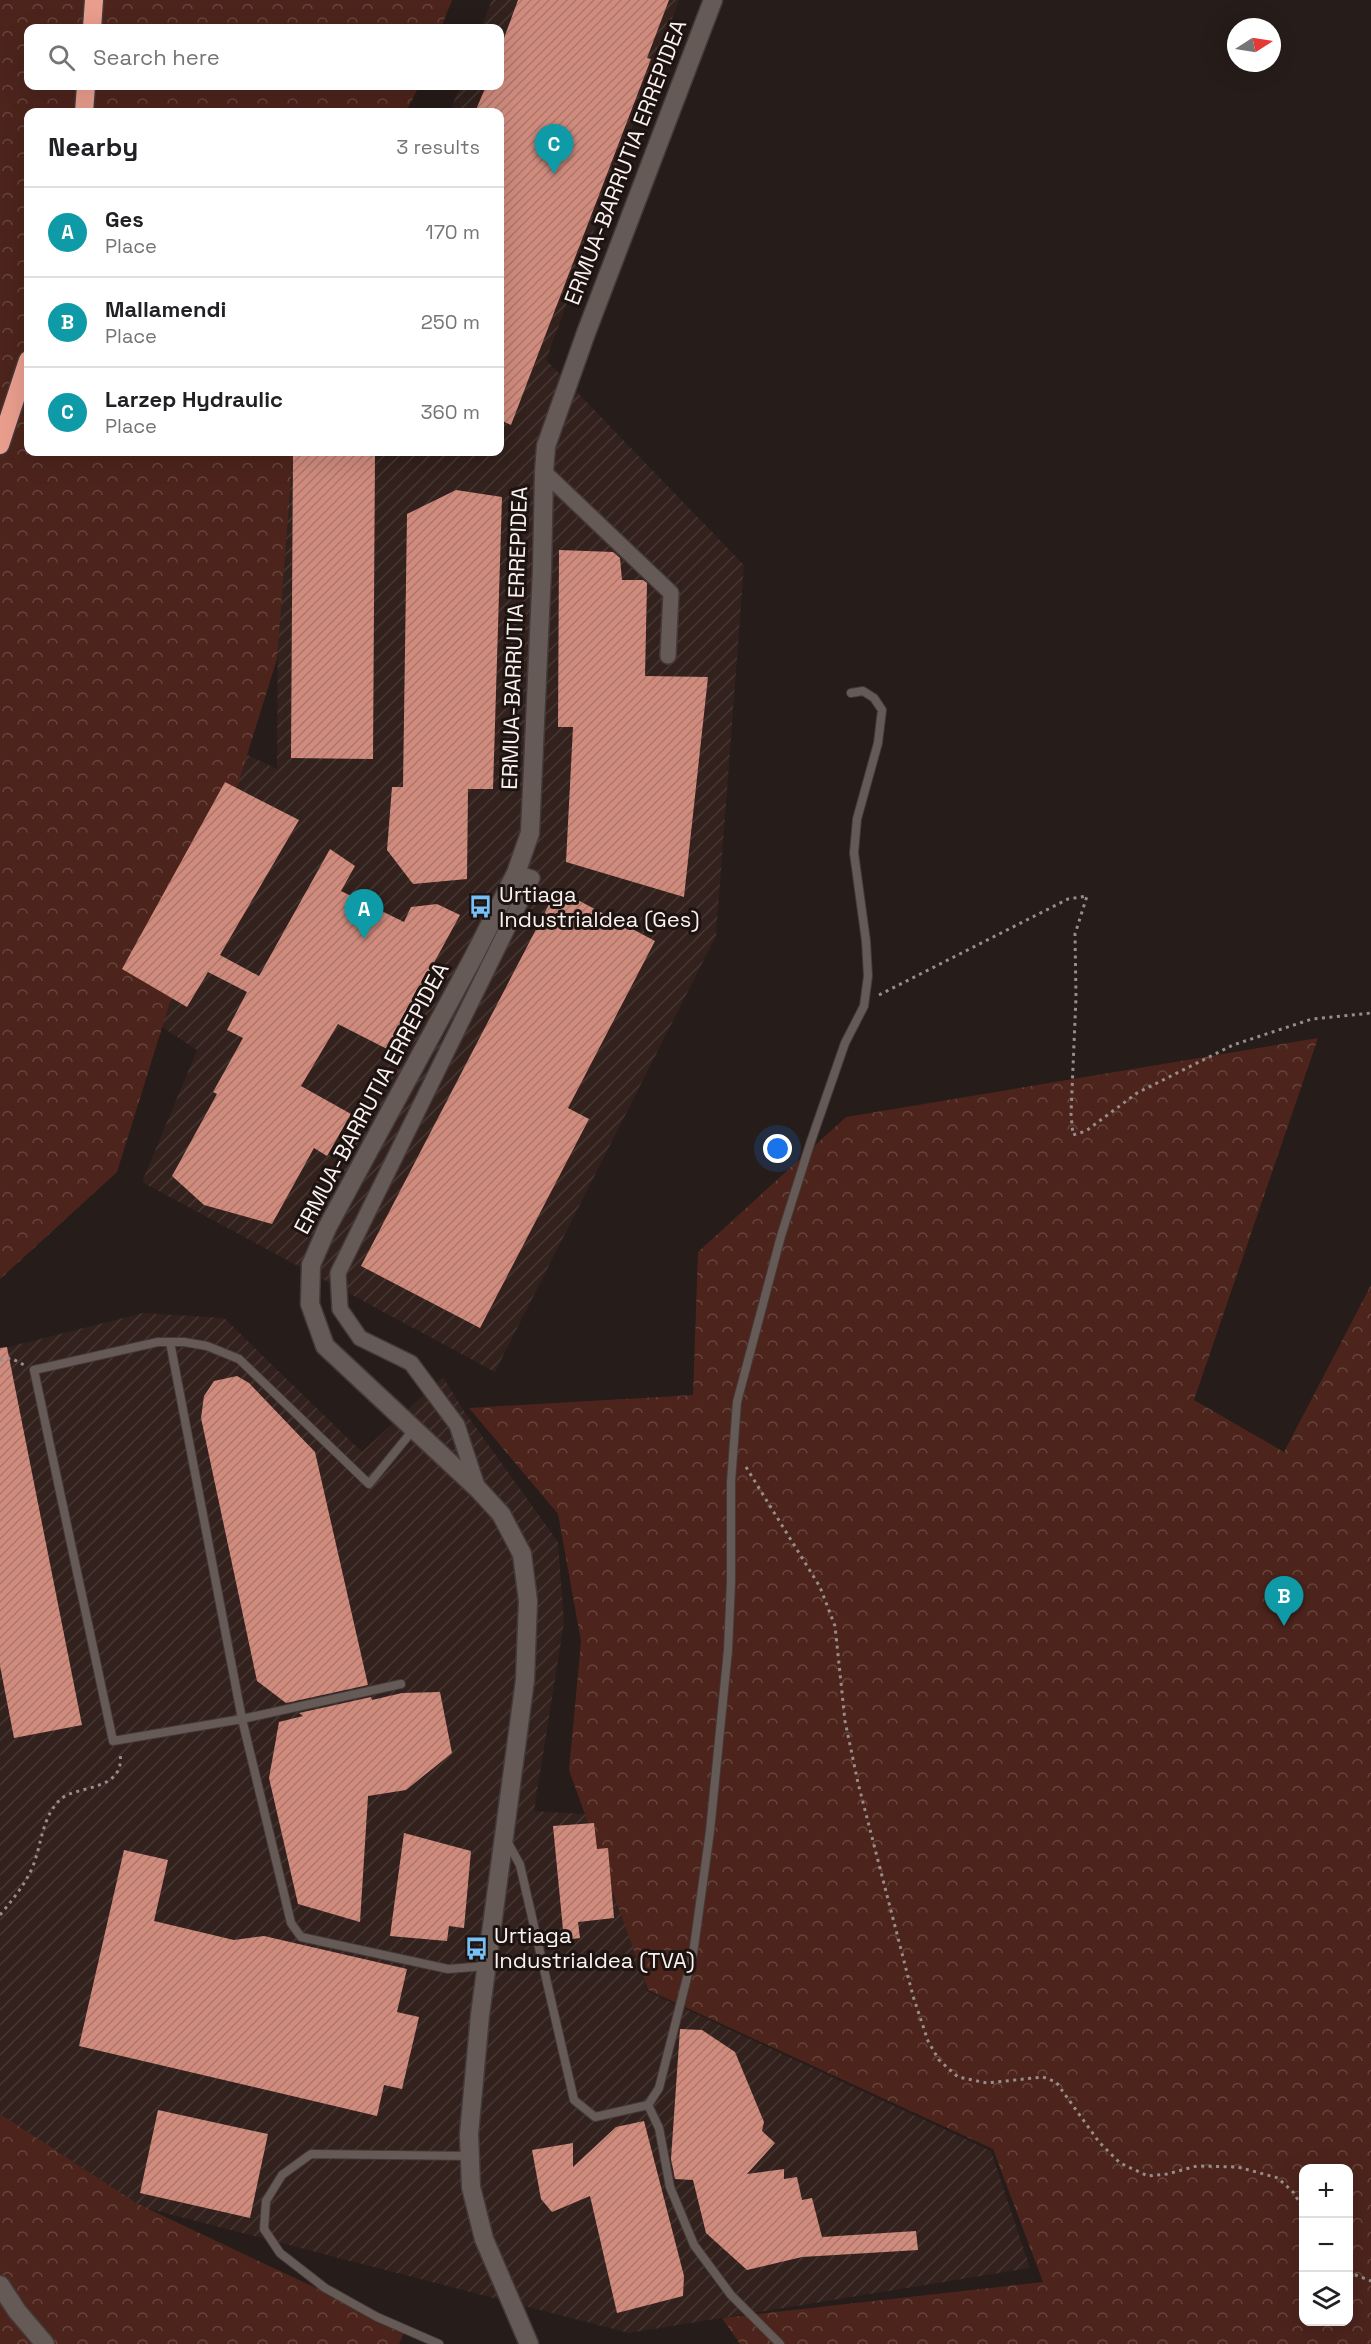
<!DOCTYPE html>
<html lang="en">
<head>
<meta charset="utf-8">
<style>
  :root { --surface:#fff; --page:#f6f6f6; --text:#202124; --muted:#757577; --line:#e0e0e0; --accent:#476983 }
  body { margin:0; font-family:"Space Grotesk",sans-serif; background:var(--page); color:var(--text) }
  .controls { position:absolute; right:18px; bottom:18px; display:grid; overflow:hidden; border-radius:12px; box-shadow:0 6px 24px #0002 }
  .controls button { width:54px; height:54px; display:grid; place-items:center; padding:0; border:0; border-bottom:2px solid var(--line); background:var(--surface); color:var(--text); font:30px sans-serif }
  .compass { position:absolute; left:1227px; top:18px; width:54px; height:54px; border-radius:50%; background:var(--surface); box-shadow:0 6px 24px #0002; rotate:78deg }
  .you { position:absolute; left:778px; top:1149px; width:21px; height:21px; margin:-15px; border:4px solid #fff; border-radius:50%; background:#1a73e8; box-shadow:0 0 0 9px #1a73e833 }
  .badge { display:grid; place-items:center; width:39px; height:39px; border-radius:50%; background:var(--accent); color:#fff; font-size:20px; font-weight:700 }
  .pin { position:absolute; translate:-50% -50px; filter:drop-shadow(0 2px 3px #0008) }
  .pin::after { content:''; position:absolute; top:32px; width:21px; height:18px; background:inherit; clip-path:polygon(0 0,100% 0,50% 100%) }
  .list { margin:0; padding:0; list-style:none }
  h2 { display:flex; justify-content:space-between; align-items:center; height:78px; margin:0; padding:0 24px; font-size:26px }
  h2 small { font-size:20px; font-weight:400; color:var(--muted) }
  .list li { display:grid; grid-template-columns:39px 1fr auto; gap:18px; align-items:center; box-sizing:border-box; height:90px; padding:0 24px; border-top:2px solid var(--line) }
  .list b { display:block; font-size:22px; white-space:nowrap }
  .list p { margin:0; font-size:20px; white-space:nowrap; color:var(--muted) }
  .list em { font-size:20px; font-style:normal; color:var(--muted) }
  .icon { flex:none; width:33px; height:33px; fill:none; stroke:currentColor; stroke-width:2; stroke-linecap:round; stroke-linejoin:round }
  .map { position:relative; flex:none; width:1371px; height:2344px; overflow:hidden }
  .search { position:absolute; background:var(--surface); box-shadow:0 6px 24px #0002; left:24px; top:24px; width:480px; height:66px; display:flex; align-items:center; gap:15px; box-sizing:border-box; padding:0 21px; border-radius:12px; color:var(--muted); font-size:22px }
  .panel { position:absolute; background:var(--surface); box-shadow:0 6px 24px #0002; left:24px; top:108px; width:480px; height:348px; border-radius:12px }
  .map>svg:first-child { display:block }
  .industrial { fill:url(#industrial-furrows) }
  .forest { fill:url(#forest-crowns); fill-rule:evenodd }
  .building { fill:url(#building-hatch) }
  .lines { fill:none; stroke-linecap:round; stroke-linejoin:round }
  .lane-casing { stroke:#433a39; stroke-width:10 }
  .street-casing { stroke:#433a39; stroke-width:18 }
  .secondary-casing { stroke:#433a39; stroke-width:21 }
  .highway-casing { stroke:#433a39; stroke-width:21 }
  .path { stroke:#978e8c; stroke-width:3; stroke-dasharray:3 4.5; stroke-linecap:butt }
  .lane { stroke:#665a57; stroke-width:8 }
  .street { stroke:#665a57; stroke-width:15 }
  .secondary { stroke:#665a57; stroke-width:18 }
  .highway { stroke:#e99d8d; stroke-width:18 }
  .labels { text-anchor:middle; dominant-baseline:central; stroke-width:6; stroke-linejoin:round; paint-order:stroke }
  .street-label { font-size:22px; fill:#faf2f0; stroke:#1d1310 }
  .poi-label { font-size:22px; fill:#faf2f0; stroke:#1d1310; text-anchor:start }
</style>
</head>
<body>
<div class="map">
<svg width="1371" height="2344" viewBox="0 0 1371 2344">
  <defs>
    <pattern id="industrial-furrows" width="10" height="10" patternUnits="userSpaceOnUse" patternTransform="scale(1.5)"><rect width="10" height="10" fill="#32211d"/><path d="M-1 1l2-2M0 10L10 0M9 11l2-2" fill="none" stroke="#463733"/></pattern>
    <pattern id="forest-crowns" width="20" height="18" patternUnits="userSpaceOnUse" patternTransform="scale(1.5)"><rect width="20" height="18" fill="#4c241c"/><path d="M2 6a3 3 0 1 1 6 0M12 15a3 3 0 1 1 6 0" fill="none" stroke="#67443d"/></pattern>
    <pattern id="building-hatch" width="6" height="6" patternUnits="userSpaceOnUse" patternTransform="scale(1.5)"><rect width="6" height="6" fill="#d18b7d"/><path d="M-1 1l2-2M0 6l6-6M5 7l2-2" fill="none" stroke="#a9776d"/></pattern>
  </defs>
  <rect width="100%" height="100%" fill="#261c19"/>
  <path class="industrial" d="M492 0H679L546 360 744 565 716 936 495 1372 142 1182 197 1050 95 983 225 744 277 769 279 452H500V112H450L460 86H500V28H481Z
    M143 1313 224 1318 362 1452 443 1377 464 1411 558 1542 564 1622 534 1811 598 1815 647 1991 991 2151 1030 2268 629 2333 80 2191 0 2140V1349Z"/>
  <path class="forest" d="M0 0H452L441 28H28V86H419L406 112H28V452H293L277 659 117 1172 0 1279Z
    M1318 1038 1194 1400 1284 1452 1371 1285V2344H740L722 2318 1043 2282 993 2149 648 1990 569 1770 581 1641 558 1514 469 1408 693 1395 698 1252 846 1117ZM1304 2168H1348V2322H1304Z
    M0 2114 136 2203 405 2330 399 2344H0Z"/>
  <path class="building" d="M518 0H669L647 58 651 59 511 425 500 420V112H475L486 86H500V49Z
    M293 452H375L373 759 291 758Z
    M456 490 502 497 493 789H468L467 879 413 884 387 850 392 787H403L407 514Z
    M559 550 613 552 620 558 622 580H643L647 583 645 676 708 677 684 897 566 862 573 727H558Z
    M225 782 299 820 220 955 259 976 330 849 355 866 341 891 404 922 411 907 437 904 460 915 387 1049 338 1024 301 1086 351 1114 327 1156 314 1148 272 1224 204 1205 172 1176 217 1094 213 1092 243 1038 227 1030 247 992 208 972 187 1007 122 969Z
    M557 889 655 941 568 1108 589 1119 480 1328 361 1266Z
    M7 1347 82 1725 14 1738 0 1666V1348Z
    M237 1376 249 1383 315 1452 368 1685 286 1703 257 1681 201 1418 204 1396 214 1381Z
    M440 1692 452 1753 406 1790 368 1796 360 1922 298 1904 269 1778 279 1722 303 1716 299 1713 371 1697 372 1700 402 1693Z
    M594 1823 597 1849 608 1848 614 1918 578 1922 580 1938 564 1940 553 1826Z
    M404 1833 471 1851 464 1928 449 1926 447 1941 390 1936Z
    M124 1850 168 1860 154 1921 234 1940 264 1936 407 1969 397 2012 419 2017 402 2089 384 2085 377 2116 79 2046Z
    M680 2029 702 2030 735 2052 764 2122 762 2131 775 2143 747 2174 784 2169V2179L797 2177 802 2200 812 2198 822 2237 916 2231 918 2250 802 2257 747 2270 706 2233 693 2180 675 2179 671 2159Z
    M158 2110 268 2134 250 2218 140 2193Z
    M644 2121 684 2276 683 2296 617 2313 590 2196 552 2212 541 2199 532 2150 573 2143V2167L616 2127Z"/>
  <g class="lines">
    <defs>
      <path id="lane" d="M170 1342 242 1719 291 1923 301 1937 448 1969 487 1966
        M401 1684 242 1719 113 1741 34 1370 158 1342H184L207 1346 239 1359 369 1484 413 1430
        M507 1841 520 1865 574 2100 595 2117 648 2105 659 2088 693 1954 710 1831 728 1650 731 1582V1482L737 1402 781 1236 810 1144 845 1043 864 1006 868 976 866 941 854 853 857 819 878 743 882 710 874 698 863 691 851 693
        M648 2105 659 2128 670 2187 694 2245 731 2295 780 2344
        M439 2344 377 2317 325 2288 280 2253 264 2229 266 2201 282 2175 311 2154 470 2156"/>
      <path id="street" d="M544 472 671 593 668 656
        M478 1489 457 1425 411 1363 360 1338 340 1309 338 1273 532 878 516 873"/>
      <path id="secondary" d="M0 2285 17 2311 45 2344
        M529 2344 484 2239 471 2187 469 2134 480 2015 525 1680 528 1601 522 1554 501 1514 478 1489 325 1346 310 1304 311 1265 328 1226 473 958 516 873 530 833 542 569 544 472 546 446 586 333 713 0"/>
      <path id="highway" d="M92 28 94 0
        M84 112 86 86
        M0 445 28 360"/>
    </defs>
    <use href="#lane" class="lane-casing"/>
    <use href="#street" class="street-casing"/>
    <use href="#secondary" class="secondary-casing"/>
    <use href="#highway" class="highway-casing"/>
    <path class="path" d="M879 995 1068 899 1087 896 1075 934 1076 997 1071 1114 1073 1135 1086 1131 1137 1093 1233 1045 1312 1019 1371 1013
      M0 1360 11 1358 24 1365
      M746 1467 820 1587 835 1626 845 1721 858 1783 913 1996 928 2041 939 2060 958 2077 987 2083 1043 2077 1056 2082 1099 2142 1120 2163 1148 2176 1167 2174 1197 2166 1238 2167 1278 2178 1294 2193 1304 2211
      M0 1915C13 1899 25 1885 33 1866 42 1843 42 1816 61 1799 76 1785 126 1792 120 1753
      M1348 2272 1371 2281"/>
    <use href="#lane" class="lane"/>
    <use href="#street" class="street"/>
    <use href="#secondary" class="secondary"/>
    <use href="#highway" class="highway"/>
  </g>
  <defs>
    <symbol id="bus-bare" viewBox="-9 -9 18 18"><path d="M-5-6H5V4H4V6H2V4H-2V6H-4V4H-5ZM-3.5-4V0h7V-4ZM-3.5 1.2v1.5H-2V1.2ZM2 1.2v1.5H3.5V1.2Z" fill="#76c0f7" stroke="#1d1310" stroke-width="2.5" paint-order="stroke"/></symbol>
  </defs>
  <g fill-rule="evenodd">
    <use href="#bus-bare" x="464" y="890" width="33" height="33"/>
    <use href="#bus-bare" x="460" y="1932" width="33" height="33"/>
  </g>
  <g class="labels">
    <g class="street-label">
      <text transform="translate(625 162) rotate(-69)">ERMUA-BARRUTIA ERREPIDEA</text>
      <text transform="translate(514 638) rotate(-88)">ERMUA-BARRUTIA ERREPIDEA</text>
      <text transform="translate(371 1098) rotate(-62)">ERMUA-BARRUTIA ERREPIDEA</text>
    </g>
    <g class="poi-label">
      <text x="499" y="894">Urtiaga<tspan x="499" dy="25">Industrialdea (Ges)</tspan></text>
      <text x="494" y="1935">Urtiaga<tspan x="494" dy="25">Industrialdea (TVA)</tspan></text>
    </g>
  </g>
</svg>
<div class="controls">
<button>+</button>
<button>−</button>
<button><svg class="icon" aria-label="layers" viewBox="0 0 24 24"><path d="M12 4l9 5-9 5-9-5zM3 14l9 5 9-5"/></svg></button>
</div>
<svg class="compass" viewBox="-18 -18 36 36"><path d="M0-13l5 13h-10z" fill="#e53935"/><path d="M0 13l5-13h-10z" fill="#757577"/></svg>
<div class="you"></div>
<div class="pin badge" style="left:364px;top:939px;background:#0f9aa8">A</div>
<div class="pin badge" style="left:1284px;top:1626px;background:#0f9aa8">B</div>
<div class="pin badge" style="left:554px;top:174px;background:#0f9aa8">C</div>
<div class="search"><svg class="icon" aria-label="search" viewBox="0 0 24 24"><circle cx="10" cy="10" r="6"/><path d="M15 15l6 6"/></svg>Search here</div>
<section class="panel">
<h2>Nearby<small>3 results</small></h2>
<ul class="list">
<li><span class="badge" style="background:#0f9aa8">A</span><div><b>Ges</b><p>Place</p></div><em>170 m</em></li>
<li><span class="badge" style="background:#0f9aa8">B</span><div><b>Mallamendi</b><p>Place</p></div><em>250 m</em></li>
<li><span class="badge" style="background:#0f9aa8">C</span><div><b>Larzep Hydraulic</b><p>Place</p></div><em>360 m</em></li>
</ul>
</section>
</div>
</body>
</html>
